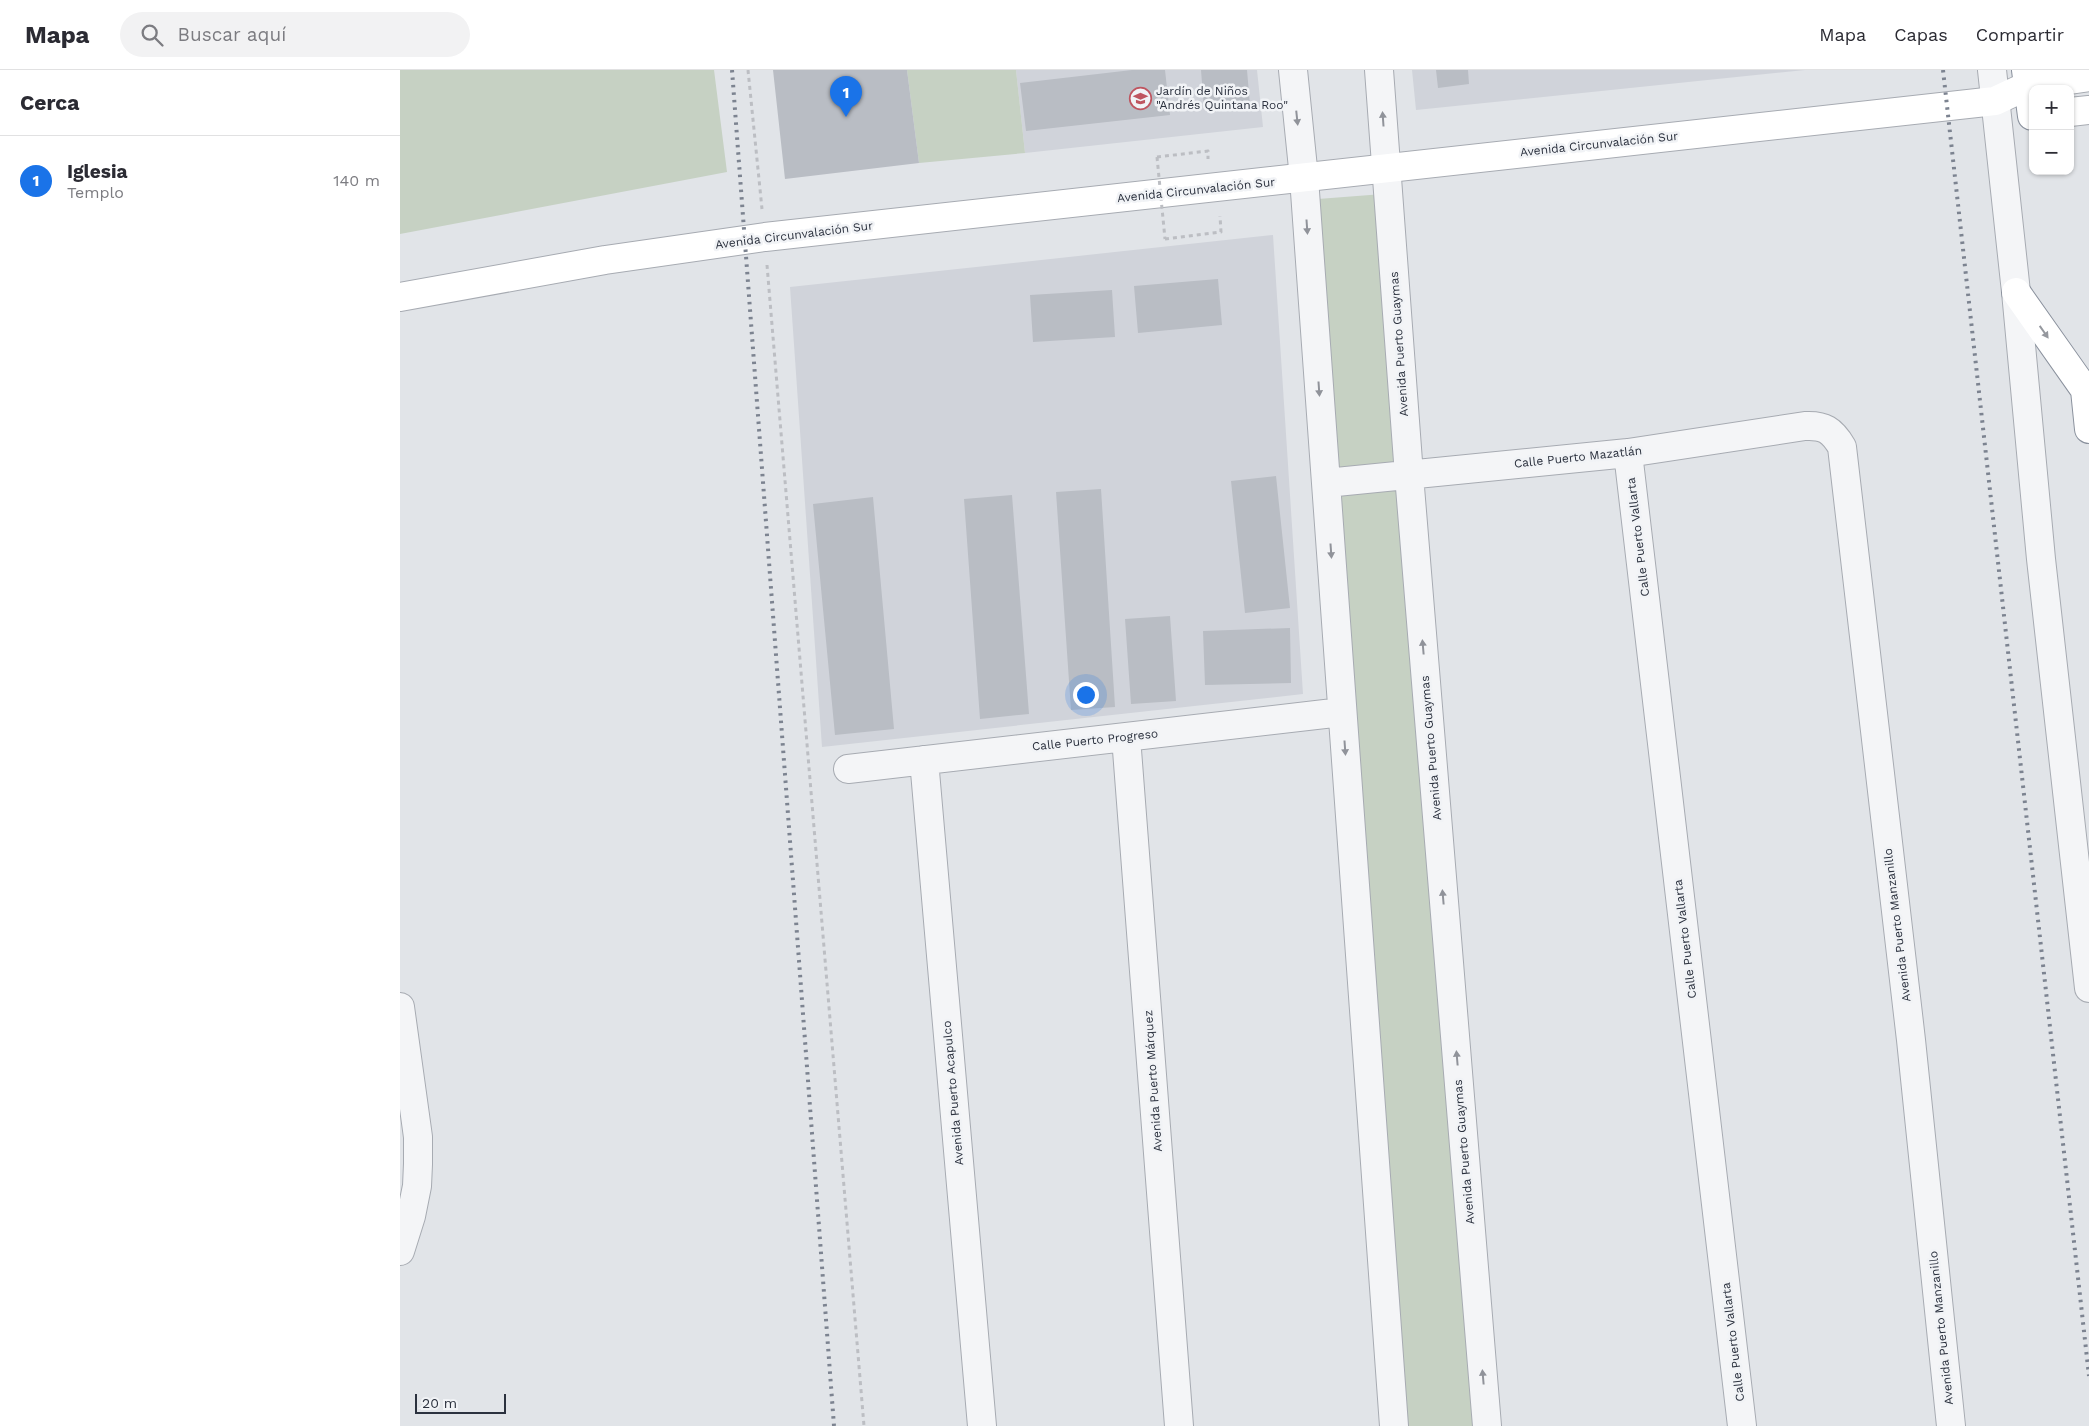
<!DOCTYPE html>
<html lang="es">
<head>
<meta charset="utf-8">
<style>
  :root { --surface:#fff; --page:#f2f2f3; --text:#2b2b33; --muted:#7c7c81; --line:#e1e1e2; --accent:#1a73e8 }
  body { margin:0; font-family:"Work Sans",sans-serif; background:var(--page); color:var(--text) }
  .controls { position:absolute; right:15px; top:15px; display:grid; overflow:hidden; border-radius:10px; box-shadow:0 1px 4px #0004 }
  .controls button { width:45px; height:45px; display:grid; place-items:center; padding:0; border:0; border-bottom:1px solid var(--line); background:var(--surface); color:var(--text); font:25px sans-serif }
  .scale { position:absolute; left:15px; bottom:12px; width:91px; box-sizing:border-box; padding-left:5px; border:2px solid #2b313e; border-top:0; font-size:14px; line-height:18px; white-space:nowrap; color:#2b313e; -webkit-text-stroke:4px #f1f3f6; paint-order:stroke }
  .you { position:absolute; left:685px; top:624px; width:18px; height:18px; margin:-12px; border:4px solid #fff; border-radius:50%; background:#1a73e8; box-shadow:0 0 0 8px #1a73e833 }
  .badge { display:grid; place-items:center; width:32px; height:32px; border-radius:50%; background:var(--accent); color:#fff; font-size:16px; font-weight:700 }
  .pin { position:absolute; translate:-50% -41px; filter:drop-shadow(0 1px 2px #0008) }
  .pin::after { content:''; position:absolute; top:26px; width:18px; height:15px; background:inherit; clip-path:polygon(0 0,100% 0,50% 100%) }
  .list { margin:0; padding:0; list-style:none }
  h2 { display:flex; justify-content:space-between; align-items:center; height:65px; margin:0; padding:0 20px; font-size:21px }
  h2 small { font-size:16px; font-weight:400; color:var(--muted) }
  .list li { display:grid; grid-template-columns:32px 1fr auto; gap:15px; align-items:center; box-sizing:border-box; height:90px; padding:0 20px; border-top:1px solid var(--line) }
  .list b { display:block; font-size:19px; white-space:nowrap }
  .list p { margin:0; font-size:16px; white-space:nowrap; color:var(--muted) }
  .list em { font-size:16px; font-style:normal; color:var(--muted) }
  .icon { flex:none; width:28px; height:28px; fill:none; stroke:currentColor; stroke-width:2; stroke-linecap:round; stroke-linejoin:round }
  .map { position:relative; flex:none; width:1689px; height:1356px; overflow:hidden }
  header { display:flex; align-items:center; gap:30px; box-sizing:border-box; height:70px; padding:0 25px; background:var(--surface); border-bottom:1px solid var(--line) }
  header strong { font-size:24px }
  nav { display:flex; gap:28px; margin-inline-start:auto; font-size:18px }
  .search { width:350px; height:45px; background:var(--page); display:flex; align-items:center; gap:12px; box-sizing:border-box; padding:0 18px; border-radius:28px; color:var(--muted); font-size:19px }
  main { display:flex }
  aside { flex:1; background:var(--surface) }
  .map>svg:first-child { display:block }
  .built { fill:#d0d3da }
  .green { fill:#c6d1c3 }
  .building { fill:#b9bdc4 }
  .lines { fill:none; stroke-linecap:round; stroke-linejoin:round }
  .street-casing { stroke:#a7abb2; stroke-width:30 }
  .secondary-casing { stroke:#a7abb2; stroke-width:30 }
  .highway-casing { stroke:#8a919d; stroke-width:30 }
  .path { stroke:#bcbec3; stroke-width:3; stroke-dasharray:4 4; stroke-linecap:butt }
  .street { stroke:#f4f5f7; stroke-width:28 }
  .secondary { stroke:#fff; stroke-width:28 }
  .highway { stroke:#fff; stroke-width:28 }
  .rail { stroke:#7c8390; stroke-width:4; stroke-dasharray:2.5 5; stroke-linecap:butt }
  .path-bridge { stroke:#bcbec3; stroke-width:3; stroke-dasharray:4 4; stroke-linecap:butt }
  .oneway { fill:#90939a }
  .oneway2 { fill:#95989e }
  .labels { text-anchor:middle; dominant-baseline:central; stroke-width:5; stroke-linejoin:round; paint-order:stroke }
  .poi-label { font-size:12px; fill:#2b313e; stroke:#f1f3f6; text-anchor:start }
  .street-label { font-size:12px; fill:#2b313e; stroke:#f1f3f6 }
</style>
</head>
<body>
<header>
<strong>Mapa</strong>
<div class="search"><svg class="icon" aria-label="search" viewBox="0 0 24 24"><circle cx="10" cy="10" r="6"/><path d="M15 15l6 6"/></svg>Buscar aquí</div>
<nav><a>Mapa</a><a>Capas</a><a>Compartir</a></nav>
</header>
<main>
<aside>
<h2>Cerca<small></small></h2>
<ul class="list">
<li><span class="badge">1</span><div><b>Iglesia</b><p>Templo</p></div><em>140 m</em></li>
</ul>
</aside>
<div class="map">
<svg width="1689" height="1356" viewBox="0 0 1689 1356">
  <rect width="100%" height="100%" fill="#e1e4e8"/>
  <path class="built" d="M616 0H857L863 57 625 83Z
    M1012 0H1405L1016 40Z
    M873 165 903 624 422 677 390 217Z"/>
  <path class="green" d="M0 0H314L327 102 0 164Z
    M507 0H616L625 83 519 93Z
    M983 124 1078 1356H1006L918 129Z"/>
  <path class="building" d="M373 0H507L519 93 385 109Z
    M732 0H765L770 45 626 61 620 13Z
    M801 0H847L850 35 804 39Z
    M1036 0H1068L1069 14 1038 18Z
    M818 209 822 255 738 263 734 216Z
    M712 220 715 267 633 272 630 225Z
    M876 406 890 538 845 543 831 411Z
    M701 419 715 637 671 640 656 422Z
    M612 425 629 644 580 649 564 429Z
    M473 427 494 659 435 665 413 434Z
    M770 546 776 631 731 634 725 549Z
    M890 558 891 613 805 615 803 561Z"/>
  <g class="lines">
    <defs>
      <path id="street" d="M893 0 904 108 994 1356
        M979 0 1009 405 1087 1356
        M1592 0 1616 222 1641 489 1689 918
        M1228 383 1342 1356
        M926 413 1228 383 1405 356C1424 355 1432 360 1442 377L1511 970 1551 1356
        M726 667 779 1356
        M524 690 582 1356
        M448 699 942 642
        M0 937 18 1067V1094L17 1116 11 1146 0 1181"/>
      <path id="secondary" d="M1670 42 1689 40
        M0 227 205 190 365 167 1595 31 1627 16 1689 7"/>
      <path id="highway" d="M1626 0 1632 46
        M1616 222 1685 320 1689 359"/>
    </defs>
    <use href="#street" class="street-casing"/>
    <use href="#secondary" class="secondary-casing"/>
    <use href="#highway" class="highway-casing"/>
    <path class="path" d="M348 0 362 139
      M757 87 808 81V89
      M765 169 821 162 820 146
      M367 195 464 1356"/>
    <use href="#street" class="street"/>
    <use href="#secondary" class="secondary"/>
    <use href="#highway" class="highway"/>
    <path class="rail" d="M332 0 434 1356
      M1543 0 1689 1306"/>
    <path class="path-bridge" d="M757 87 765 169"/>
  </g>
  <defs><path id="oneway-solid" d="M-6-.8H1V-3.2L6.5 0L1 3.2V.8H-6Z" transform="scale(1.25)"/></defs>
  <g class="oneway">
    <use href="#oneway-solid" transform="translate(897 48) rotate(84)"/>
    <use href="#oneway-solid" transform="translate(983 49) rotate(-94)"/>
    <use href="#oneway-solid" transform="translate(907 157) rotate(86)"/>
    <use href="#oneway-solid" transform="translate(919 319) rotate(86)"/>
    <use href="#oneway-solid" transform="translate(931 481) rotate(86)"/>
    <use href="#oneway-solid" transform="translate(1023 577) rotate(-95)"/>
    <use href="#oneway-solid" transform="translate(945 678) rotate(86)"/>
    <use href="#oneway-solid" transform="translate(1043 827) rotate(-95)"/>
    <use href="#oneway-solid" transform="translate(1057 988) rotate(-95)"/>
    <use href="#oneway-solid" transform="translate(1083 1307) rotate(-95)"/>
  </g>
  <use class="oneway2" href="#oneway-solid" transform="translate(1644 262) rotate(55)"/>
  <defs>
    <symbol id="school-ring" viewBox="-11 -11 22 22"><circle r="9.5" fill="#f1f3f6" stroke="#bf5560" stroke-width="1.5"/><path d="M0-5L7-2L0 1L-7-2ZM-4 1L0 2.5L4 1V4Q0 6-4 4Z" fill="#bf5560"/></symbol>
  </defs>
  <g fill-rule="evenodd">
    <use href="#school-ring" x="728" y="16" width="25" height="25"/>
  </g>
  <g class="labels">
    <g class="poi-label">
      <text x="756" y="21">Jardín de Niños<tspan x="756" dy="14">"Andrés Quintana Roo"</tspan></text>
    </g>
    <g class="street-label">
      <text transform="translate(1199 74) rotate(-6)">Avenida Circunvalación Sur</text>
      <text transform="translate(796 120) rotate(-6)">Avenida Circunvalación Sur</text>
      <text transform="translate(394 165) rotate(-7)">Avenida Circunvalación Sur</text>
      <text transform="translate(999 274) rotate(-94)">Avenida Puerto Guaymas</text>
      <text transform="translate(1178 387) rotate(-6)">Calle Puerto Mazatlán</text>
      <text transform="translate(1238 467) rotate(-97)">Calle Puerto Vallarta</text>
      <text transform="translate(695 670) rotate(-6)">Calle Puerto Progreso</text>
      <text transform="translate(1031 678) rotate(-95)">Avenida Puerto Guaymas</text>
      <text transform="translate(1497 855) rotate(-97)">Avenida Puerto Manzanillo</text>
      <text transform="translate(1285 869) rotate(-97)">Calle Puerto Vallarta</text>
      <text transform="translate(753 1011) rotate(-94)">Avenida Puerto Márquez</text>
      <text transform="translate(553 1023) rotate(-95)">Avenida Puerto Acapulco</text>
      <text transform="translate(1064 1082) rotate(-95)">Avenida Puerto Guaymas</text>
      <text transform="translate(1541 1258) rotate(-96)">Avenida Puerto Manzanillo</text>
      <text transform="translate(1333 1272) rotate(-97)">Calle Puerto Vallarta</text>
    </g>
  </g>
</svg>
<div class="controls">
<button>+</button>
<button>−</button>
</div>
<div class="scale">20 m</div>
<div class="you"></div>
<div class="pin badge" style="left:446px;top:47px">1</div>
</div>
</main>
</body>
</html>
